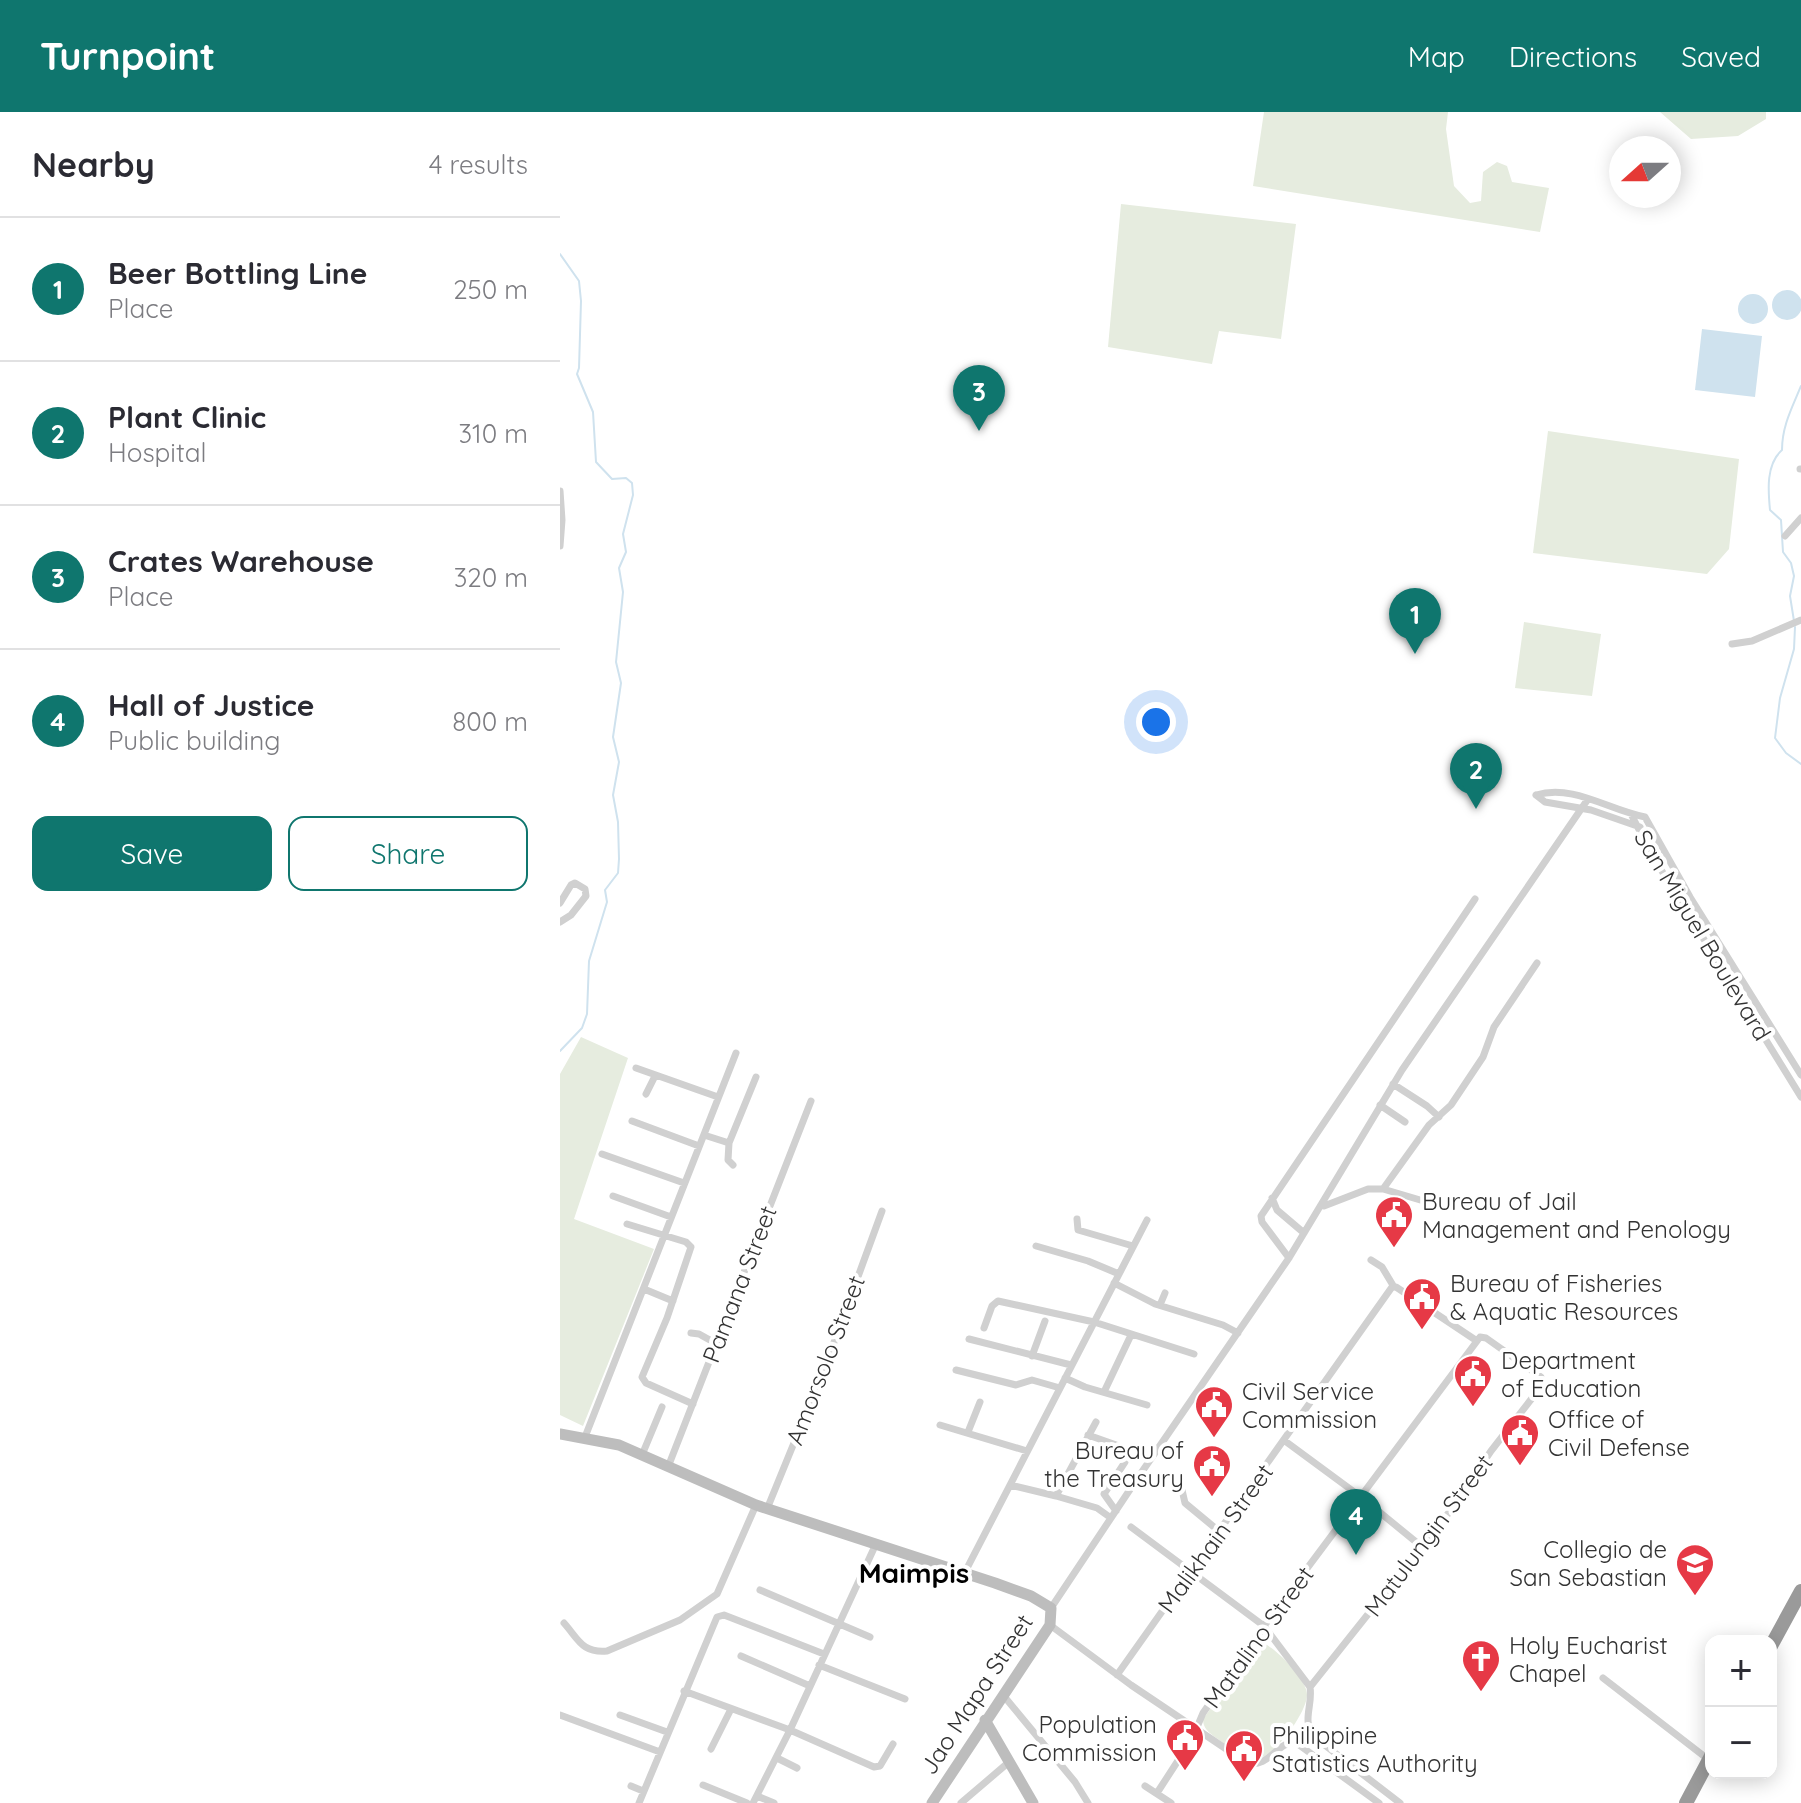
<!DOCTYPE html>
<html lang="en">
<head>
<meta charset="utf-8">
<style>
  :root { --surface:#fff; --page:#f2f2f3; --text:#2b2b33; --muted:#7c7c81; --line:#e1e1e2; --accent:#0f766e }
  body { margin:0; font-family:Quicksand,sans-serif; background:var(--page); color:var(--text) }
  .controls { position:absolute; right:24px; bottom:24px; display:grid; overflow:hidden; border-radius:16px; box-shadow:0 4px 20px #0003 }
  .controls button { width:72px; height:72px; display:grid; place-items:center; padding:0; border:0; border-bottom:2px solid var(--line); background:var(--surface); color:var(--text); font:40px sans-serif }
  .compass { position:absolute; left:1049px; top:24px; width:72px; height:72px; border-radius:50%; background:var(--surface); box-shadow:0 4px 20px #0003; rotate:249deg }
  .you { position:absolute; left:596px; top:610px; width:28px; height:28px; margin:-20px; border:6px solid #fff; border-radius:50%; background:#1a73e8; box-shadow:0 0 0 12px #1a73e833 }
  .badge { display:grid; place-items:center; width:52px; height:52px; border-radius:50%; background:var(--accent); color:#fff; font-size:26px; font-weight:700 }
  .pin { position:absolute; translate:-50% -66px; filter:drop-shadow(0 2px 4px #0008) }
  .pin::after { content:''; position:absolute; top:42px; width:28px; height:24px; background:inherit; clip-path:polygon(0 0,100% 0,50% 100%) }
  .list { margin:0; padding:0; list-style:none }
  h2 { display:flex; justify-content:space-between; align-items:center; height:104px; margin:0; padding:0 32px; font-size:34px }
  h2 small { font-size:26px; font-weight:400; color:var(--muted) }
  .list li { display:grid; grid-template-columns:52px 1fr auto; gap:24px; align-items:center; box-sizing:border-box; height:144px; padding:0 32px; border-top:2px solid var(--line) }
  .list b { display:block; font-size:30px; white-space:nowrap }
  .list p { margin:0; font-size:26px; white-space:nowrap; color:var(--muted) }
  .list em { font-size:26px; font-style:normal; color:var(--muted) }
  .actions { display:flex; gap:16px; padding:24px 32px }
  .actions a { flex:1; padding:18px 0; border:2px solid var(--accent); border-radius:16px; text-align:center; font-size:28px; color:var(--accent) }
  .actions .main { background:var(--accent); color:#fff }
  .map { position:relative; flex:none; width:1241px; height:1691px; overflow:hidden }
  header { display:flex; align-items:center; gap:48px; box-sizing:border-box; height:112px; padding:0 40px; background:var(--accent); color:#fff }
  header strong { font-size:38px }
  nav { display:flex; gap:44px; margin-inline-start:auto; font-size:28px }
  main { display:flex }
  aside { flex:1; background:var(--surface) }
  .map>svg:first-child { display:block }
  .green { fill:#e6ecdf }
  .water { fill:#cfe2ee }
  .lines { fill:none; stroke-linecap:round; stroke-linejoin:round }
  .stream { stroke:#cfe2ee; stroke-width:2 }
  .street { stroke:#d0d0d0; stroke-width:7 }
  .secondary { stroke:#bdbdbd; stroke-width:11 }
  .highway { stroke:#9a9a9a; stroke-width:14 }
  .labels { text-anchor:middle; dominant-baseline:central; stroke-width:8; stroke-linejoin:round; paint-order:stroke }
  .street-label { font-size:24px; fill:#333; stroke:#fff }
  .poi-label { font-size:24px; fill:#333; stroke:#fff; text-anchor:start }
  .quarter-label { font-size:28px; font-weight:bold; fill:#000; stroke:#fff }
</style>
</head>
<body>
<header>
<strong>Turnpoint</strong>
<nav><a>Map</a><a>Directions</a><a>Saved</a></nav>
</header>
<main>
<aside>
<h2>Nearby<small>4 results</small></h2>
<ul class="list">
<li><span class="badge">1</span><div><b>Beer Bottling Line</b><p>Place</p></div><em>250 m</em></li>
<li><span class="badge">2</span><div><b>Plant Clinic</b><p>Hospital</p></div><em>310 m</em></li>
<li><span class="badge">3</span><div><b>Crates Warehouse</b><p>Place</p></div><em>320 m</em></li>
<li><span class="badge">4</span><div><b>Hall of Justice</b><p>Public building</p></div><em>800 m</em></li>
</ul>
<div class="actions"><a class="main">Save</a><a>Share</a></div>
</aside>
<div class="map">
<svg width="1241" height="1691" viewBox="0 0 1241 1691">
  <rect width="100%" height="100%" fill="#fff"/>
  <path class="green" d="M704 0H888L886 17 894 74 910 91 921 89 923 60 937 50 947 54 952 70 989 76 980 120 693 74Z
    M1100 0H1206V7L1178 24 1131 27Z
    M561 92 736 112 721 227 659 219 652 252 548 235Z
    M988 319 1179 347 1169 437 1147 462 973 441Z
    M964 510 1041 522 1032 584 955 576Z
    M21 925 68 946 14 1107 94 1137 23 1314 0 1303V962Z
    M703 1531C716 1536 747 1568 747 1582 748 1600 713 1647 694 1648 683 1649 671 1637 662 1630 653 1623 643 1619 643 1607L694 1537Z"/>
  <path class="water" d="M1212 193a15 15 0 1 1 30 0a15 15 0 1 1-30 0Z
    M1178 197a15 15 0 1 1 30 0a15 15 0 1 1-30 0Z
    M1142 217 1202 224 1195 285 1135 278Z"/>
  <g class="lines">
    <path class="stream" d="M0 142 19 169 21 189 19 256 17 262 33 300 36 350 52 367 66 366 72 371 73 383 63 422 66 440 59 456 63 480 56 550 61 571 53 625 59 650 53 683 58 710 59 747 58 761 45 778 47 790 29 849 27 902 22 916 0 939
      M1234 509 1230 484 1234 464 1231 451 1223 440 1221 408 1210 398C1208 378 1206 352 1222 338 1222 314 1232 296 1241 274
      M1235 515 1234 537 1220 586 1215 626 1226 641 1241 652"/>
    <path class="street" d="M1240 357H1241
      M0 379 2 408 0 434
      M1225 424 1241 406
      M1172 532 1192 529 1241 508
      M976 683C1014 672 1048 698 1085 705L1130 785 1241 963
      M976 683 985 690 1031 698 1080 715
      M1071 702 1092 743 1241 985
      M0 791 11 773 15 771 25 777 26 784 11 803 0 810
      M76 956 158 985
      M833 972 867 994 879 1005
      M86 982 95 964
      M820 993 845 1010
      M72 1009 139 1034
      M144 1023 169 1031 168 1048 173 1053
      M169 1031 196 965
      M42 1042 124 1071
      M823 1077 867 1090
      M53 1084 111 1105
      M712 1086 717 1098 744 1121
      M764 1094 808 1077H823L869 1013 891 993 923 945 934 915 977 851
      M517 1107 518 1118 573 1134
      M67 1112 126 1130 131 1135 107 1206 82 1265 86 1271 133 1292
      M476 1134 528 1149 559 1162
      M729 1146 702 1110 701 1104 915 787
      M811 1148 822 1155 834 1175
      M554 1171 595 1192 663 1213 678 1221
      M84 1177 113 1189
      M600 1193 605 1181
      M424 1216 432 1194 438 1189 534 1210 634 1242
      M131 1221 139 1222 157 1232
      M409 1227 511 1253
      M472 1244 485 1209
      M396 1258 456 1273 472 1268 500 1276
      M505 1266 525 1275 587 1293
      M544 1280 571 1223
      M380 1313 467 1339
      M408 1320 420 1290
      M528 1323 559 1334 565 1340V1350L544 1382 556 1399
      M25 1325 176 941
      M725 1329 801 1385 861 1434
      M82 1343 102 1295
      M108 1355 251 989
      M450 1373 496 1384 536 1310
      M622 1378 625 1391 660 1420
      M496 1384 537 1396 551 1406
      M207 1397 265 1255 322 1099
      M571 1415 704 1514 750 1575C753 1593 742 1607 753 1624L840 1691
      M404 1462 587 1108
      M200 1478 310 1525
      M491 1496 577 1367 729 1146 842 958 1028 687
      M4 1511C19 1528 22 1541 47 1539L120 1508 157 1482 196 1393
      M490 1513 571 1573 687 1651C710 1656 715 1631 735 1630L819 1691
      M181 1544 250 1574
      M259 1553 345 1587
      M557 1563 832 1175H836L917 1229
      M1043 1566 1149 1648
      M124 1579 230 1618 314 1655 320 1654 333 1632
      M443 1583 515 1670 528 1691
      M0 1603 100 1640
      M60 1603 107 1620
      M151 1637 171 1597
      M217 1646 237 1656
      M143 1673 187 1691
      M71 1674 83 1679
      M585 1674 611 1691
      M597 1681 632 1627 643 1601 704 1514 920 1225 926 1226 981 1265 983 1272 931 1339 891 1398 750 1575
      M197 1684 214 1691
      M79 1691 157 1505 164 1503 264 1542
      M193 1691 230 1618 315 1434
      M401 1691 449 1650"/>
    <path class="secondary" d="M0 1322 59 1333 196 1393 435 1471 471 1484 491 1496 490 1513 372 1691
      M425 1608 473 1691"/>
    <path class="highway" d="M1211 1534 1241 1479
      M1126 1691 1151 1644"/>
  </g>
  <defs>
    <symbol id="civic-pin" viewBox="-11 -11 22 30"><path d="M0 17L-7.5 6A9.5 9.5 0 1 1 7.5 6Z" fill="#e63946" stroke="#fff"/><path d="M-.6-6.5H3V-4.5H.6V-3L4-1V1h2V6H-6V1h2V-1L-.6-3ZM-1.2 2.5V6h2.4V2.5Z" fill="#fff"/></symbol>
    <symbol id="university-pin" viewBox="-11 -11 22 30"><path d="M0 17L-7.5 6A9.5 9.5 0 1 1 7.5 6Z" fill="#e63946" stroke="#fff"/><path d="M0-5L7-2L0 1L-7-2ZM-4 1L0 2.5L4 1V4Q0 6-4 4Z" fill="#fff"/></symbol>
    <symbol id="church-pin" viewBox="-11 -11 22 30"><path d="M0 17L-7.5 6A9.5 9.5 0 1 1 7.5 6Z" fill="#e63946" stroke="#fff"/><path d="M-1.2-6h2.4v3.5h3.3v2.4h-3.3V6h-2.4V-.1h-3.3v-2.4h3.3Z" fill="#fff"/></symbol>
  </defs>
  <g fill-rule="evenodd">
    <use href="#civic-pin" x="812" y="1081" width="44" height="60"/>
    <use href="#civic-pin" x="840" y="1163" width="44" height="60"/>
    <use href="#civic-pin" x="891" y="1240" width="44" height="60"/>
    <use href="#civic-pin" x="632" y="1271" width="44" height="60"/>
    <use href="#civic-pin" x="938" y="1299" width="44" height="60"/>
    <use href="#civic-pin" x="630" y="1330" width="44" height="60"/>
    <use href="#university-pin" x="1113" y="1429" width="44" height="60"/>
    <use href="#church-pin" x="899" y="1525" width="44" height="60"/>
    <use href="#civic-pin" x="603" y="1604" width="44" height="60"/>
    <use href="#civic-pin" x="662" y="1615" width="44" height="60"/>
  </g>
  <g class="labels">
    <g class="street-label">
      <text transform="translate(1143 823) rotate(59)">San Miguel Boulevard</text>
      <text transform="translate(179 1172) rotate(-69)">Pamana Street</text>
      <text transform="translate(265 1248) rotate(-69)">Amorsolo Street</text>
      <text transform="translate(868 1423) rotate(-53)">Matulungin Street</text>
      <text transform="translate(655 1426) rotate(-54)">Malikhain Street</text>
      <text transform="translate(698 1525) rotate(-54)">Matalino Street</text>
      <text transform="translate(416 1582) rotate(-57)">Jao Mapa Street</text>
    </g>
    <g class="poi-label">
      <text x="862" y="1089">Bureau of Jail<tspan x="862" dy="28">Management and Penology</tspan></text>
      <text x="890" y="1171">Bureau of Fisheries<tspan x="890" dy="28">&amp; Aquatic Resources</tspan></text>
      <text x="941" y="1248">Department<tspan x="941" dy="28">of Education</tspan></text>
      <text x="682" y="1279">Civil Service<tspan x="682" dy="28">Commission</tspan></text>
      <text x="988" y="1307">Office of<tspan x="988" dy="28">Civil Defense</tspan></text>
      <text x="624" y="1338" text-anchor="end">Bureau of<tspan x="624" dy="28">the Treasury</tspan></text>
      <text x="1107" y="1437" text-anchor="end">Collegio de<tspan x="1107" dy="28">San Sebastian</tspan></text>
      <text x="949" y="1533">Holy Eucharist<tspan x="949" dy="28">Chapel</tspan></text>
      <text x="597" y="1612" text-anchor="end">Population<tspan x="597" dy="28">Commission</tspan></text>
      <text x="712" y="1623">Philippine<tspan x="712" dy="28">Statistics Authority</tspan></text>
    </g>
    <g class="quarter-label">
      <text x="354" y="1460">Maimpis</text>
    </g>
  </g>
</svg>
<div class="controls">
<button>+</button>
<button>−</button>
</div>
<svg class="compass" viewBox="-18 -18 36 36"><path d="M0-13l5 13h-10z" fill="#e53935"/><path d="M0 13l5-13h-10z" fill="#7c7c81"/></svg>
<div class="you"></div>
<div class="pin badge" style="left:855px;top:542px">1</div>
<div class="pin badge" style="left:916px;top:697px">2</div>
<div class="pin badge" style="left:419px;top:319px">3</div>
<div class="pin badge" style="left:796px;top:1443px">4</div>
</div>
</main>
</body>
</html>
